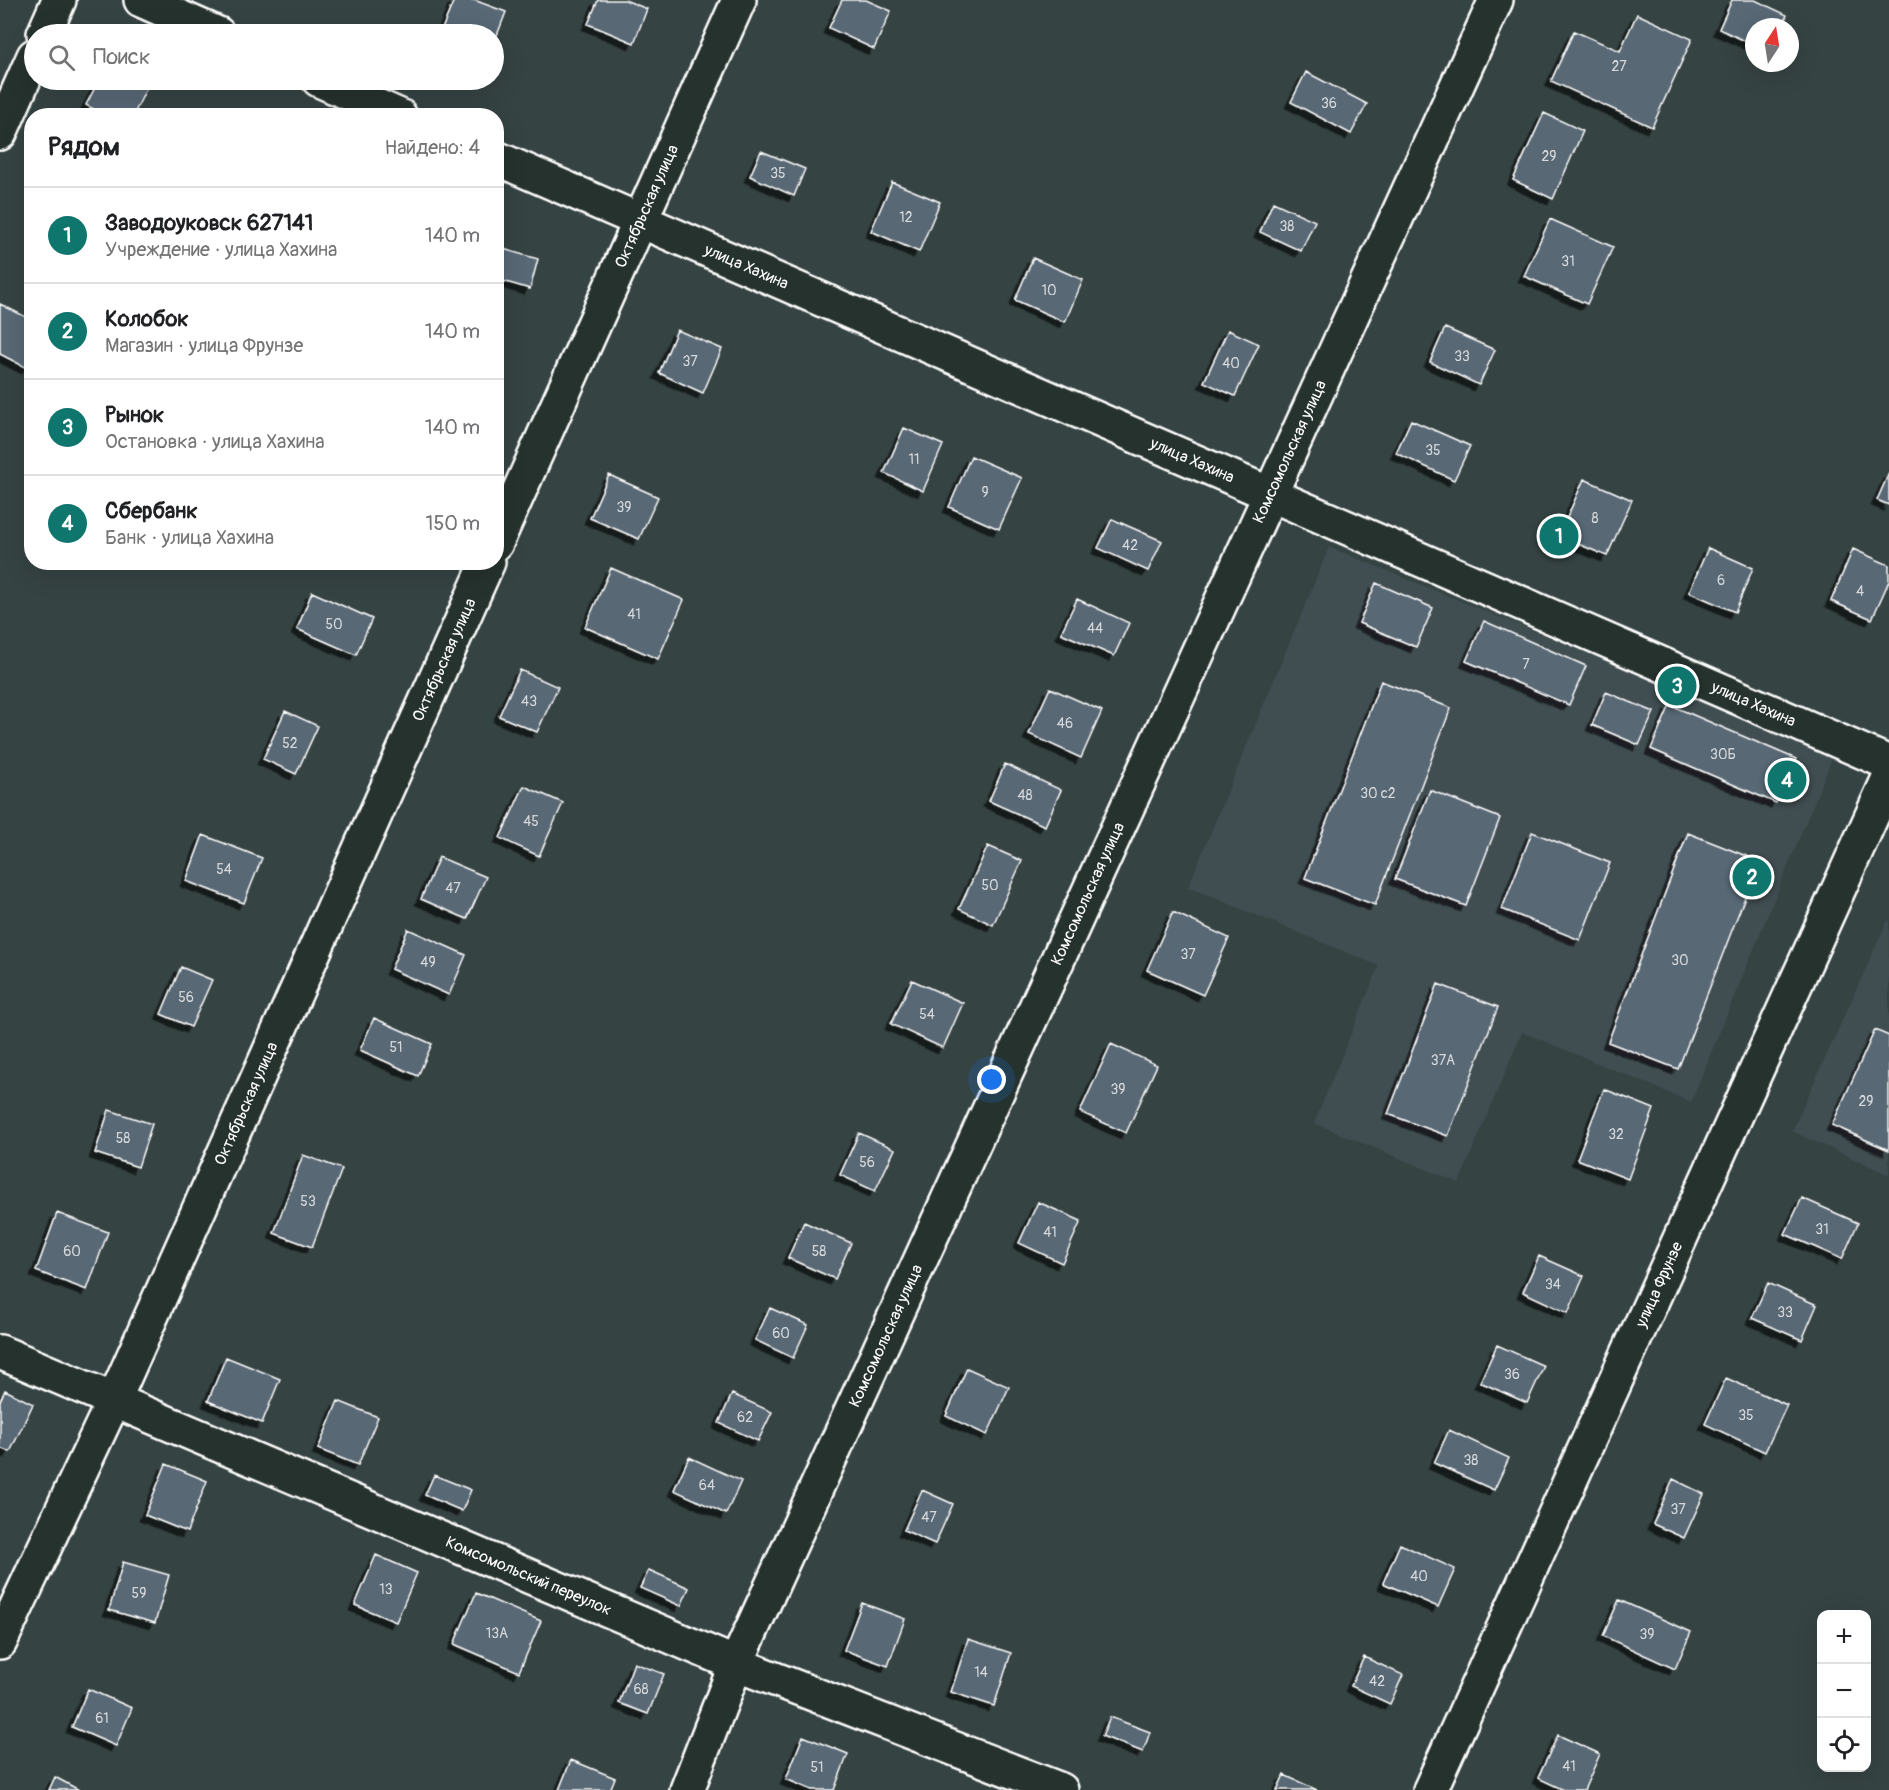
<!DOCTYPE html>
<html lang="ru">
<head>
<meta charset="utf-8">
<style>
  :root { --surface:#fff; --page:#f2f2f2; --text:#202124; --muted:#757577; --line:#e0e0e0; --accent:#0f766e }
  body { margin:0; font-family:Pangolin,sans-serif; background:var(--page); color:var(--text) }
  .controls { position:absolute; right:18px; bottom:18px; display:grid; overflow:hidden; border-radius:12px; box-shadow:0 6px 24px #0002 }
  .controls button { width:54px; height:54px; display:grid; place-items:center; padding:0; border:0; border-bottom:2px solid var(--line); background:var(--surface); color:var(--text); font:30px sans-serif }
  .compass { position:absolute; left:1745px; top:18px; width:54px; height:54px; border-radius:50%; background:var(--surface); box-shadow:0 6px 24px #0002; rotate:12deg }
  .you { position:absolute; left:992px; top:1080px; width:21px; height:21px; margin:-15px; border:4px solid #fff; border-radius:50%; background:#1a73e8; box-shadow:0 0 0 9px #1a73e833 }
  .badge { display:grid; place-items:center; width:39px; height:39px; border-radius:50%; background:var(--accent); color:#fff; font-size:20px; font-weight:700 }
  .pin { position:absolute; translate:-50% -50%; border:3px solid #fff; box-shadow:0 2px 6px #0006 }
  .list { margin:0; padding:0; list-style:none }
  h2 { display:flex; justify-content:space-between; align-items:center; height:78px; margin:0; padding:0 24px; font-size:26px }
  h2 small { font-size:20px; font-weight:400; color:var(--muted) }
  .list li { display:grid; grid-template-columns:39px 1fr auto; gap:18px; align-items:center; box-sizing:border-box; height:96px; padding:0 24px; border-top:2px solid var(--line) }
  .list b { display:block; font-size:22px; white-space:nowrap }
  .list p { margin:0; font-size:20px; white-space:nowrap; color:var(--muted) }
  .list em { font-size:20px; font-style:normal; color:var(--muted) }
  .icon { flex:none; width:33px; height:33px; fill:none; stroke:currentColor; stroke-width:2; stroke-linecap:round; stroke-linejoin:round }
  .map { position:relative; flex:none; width:1889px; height:1790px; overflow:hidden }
  .search { position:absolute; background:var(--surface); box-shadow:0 6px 24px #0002; left:24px; top:24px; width:480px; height:66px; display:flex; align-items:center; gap:15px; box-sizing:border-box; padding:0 21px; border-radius:33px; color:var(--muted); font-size:22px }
  .panel { position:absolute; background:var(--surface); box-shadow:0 6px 24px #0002; left:24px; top:108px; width:480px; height:462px; border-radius:24px }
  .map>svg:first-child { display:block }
  .built { fill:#404e51 }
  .building { fill:#596774; stroke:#fff; stroke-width:1.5; filter:url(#shadow) }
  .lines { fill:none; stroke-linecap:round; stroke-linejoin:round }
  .minor-casing { stroke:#fff; stroke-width:38 }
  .minor { stroke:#26332d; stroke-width:33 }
  .labels { text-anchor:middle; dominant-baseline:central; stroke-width:5; stroke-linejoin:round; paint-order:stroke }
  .number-label { font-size:14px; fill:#d6d9dc }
  .street-label { font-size:16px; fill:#fff; stroke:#26332d }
</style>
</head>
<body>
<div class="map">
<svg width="1889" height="1790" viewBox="0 0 1889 1790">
  <defs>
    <filter id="shadow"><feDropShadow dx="-5.5" dy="5.5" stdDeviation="0" flood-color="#0009"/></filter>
  </defs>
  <rect width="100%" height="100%" fill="#354342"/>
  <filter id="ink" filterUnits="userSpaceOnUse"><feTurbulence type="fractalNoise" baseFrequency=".0167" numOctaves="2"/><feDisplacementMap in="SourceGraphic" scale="12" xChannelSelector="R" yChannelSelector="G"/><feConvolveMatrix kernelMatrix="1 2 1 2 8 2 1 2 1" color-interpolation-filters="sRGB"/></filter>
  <g filter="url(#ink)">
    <path class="built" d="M1329 547 1834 754 1691 1102 1522 1032 1459 1183 1314 1123 1379 966 1188 887Z
      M1889 917V1175L1792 1131Z"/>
    <path class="building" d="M454 0H474L506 12 494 43V34H440Z
      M598 0H625L647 9 634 43 588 24Z
      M842 0H866L891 11 874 49 829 28Z
      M1732 0H1755L1787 15 1782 27H1754V45L1719 29Z
      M1637 14 1692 39 1652 127 1551 81 1574 31 1620 51Z
      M1306 72 1367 104 1351 134 1291 102Z
      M99 80H142L149 83 133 116H107L86 105Z
      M1544 113 1583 131 1553 199 1513 180Z
      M761 151 805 169 794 196 750 176Z
      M892 182 940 202 919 252 871 231Z
      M1273 202 1315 221 1301 251 1260 232Z
      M1550 219 1613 247 1587 304 1524 276Z
      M496 247 538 259 530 289 496 279Z
      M1033 258 1083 280 1065 322 1015 300Z
      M0 304 32 320V359L27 368 0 354Z
      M1445 328 1495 350 1479 385 1430 362Z
      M677 330 722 349 703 393 659 373Z
      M1228 330 1259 344 1235 396 1204 382Z
      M1411 420 1470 446 1454 480 1396 453Z
      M904 428 943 445 923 491 884 473Z
      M971 456 1022 478 999 529 949 507Z
      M1889 473V505L1877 500Z
      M609 475 658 497 639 539 590 518Z
      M1584 479 1632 500 1607 556 1559 536Z
      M1112 519 1162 541 1148 571 1098 548Z
      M1708 548 1753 568 1735 612 1689 592Z
      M1853 549 1889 565V581L1872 619 1831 601Z
      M611 568 684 600 658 659 585 627Z
      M1376 583 1433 608 1416 647 1359 623Z
      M312 592 372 619 356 655 297 629Z
      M1077 599 1129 623 1114 656 1061 633Z
      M1484 621 1586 666 1569 705 1466 661Z
      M520 670 558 687 537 732 499 716Z
      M1381 681 1451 708 1375 905 1305 878Z
      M1050 688 1102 711 1081 758 1029 734Z
      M1606 692 1654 712 1639 745 1592 725Z
      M1670 705 1796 759 1776 803 1651 749Z
      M285 711 318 726 296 774 263 759Z
      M1005 764 1061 790 1045 826 989 801Z
      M524 786 563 803 539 856 500 838Z
      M1430 790 1500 818 1466 906 1395 879Z
      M1532 832 1610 863 1580 940 1502 909Z
      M1688 833 1759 861 1678 1069 1608 1042Z
      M203 835 262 858 244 903 186 881Z
      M988 846 1022 861 993 925 959 909Z
      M439 857 486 877 467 919 421 899Z
      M1173 912 1229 938 1203 995 1147 970Z
      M408 929 466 955 449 995 391 969Z
      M181 967 212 980 191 1027 161 1014Z
      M912 980 963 1003 943 1048 891 1024Z
      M1438 984 1498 1007 1448 1136 1388 1114Z
      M374 1018 432 1044 418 1076 360 1050Z
      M1875 1030 1889 1036V1150L1832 1125Z
      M1111 1044 1157 1065 1126 1133 1080 1112Z
      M1604 1089 1654 1109 1628 1179 1577 1159Z
      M109 1110 152 1124 138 1167 95 1153Z
      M859 1133 895 1149 875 1191 840 1175Z
      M303 1155 342 1169 312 1247 274 1233Z
      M1802 1198 1858 1223 1842 1259 1785 1234Z
      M1038 1202 1081 1221 1062 1263 1019 1243Z
      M57 1213 108 1232 87 1290 36 1271Z
      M804 1222 851 1243 835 1279 788 1258Z
      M1539 1256 1584 1276 1568 1313 1523 1292Z
      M1768 1283 1817 1305 1802 1340 1752 1318Z
      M770 1308 808 1325 793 1358 755 1340Z
      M1497 1345 1544 1366 1527 1403 1480 1382Z
      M226 1357 280 1379 262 1423 208 1401Z
      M967 1368 1009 1387 987 1435 946 1416Z
      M1726 1378 1787 1405 1765 1452 1705 1424Z
      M5 1390 33 1404 10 1452 0 1448V1401Z
      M732 1394 772 1412 758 1441 719 1423Z
      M338 1401 378 1417 358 1465 318 1449Z
      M1449 1430 1509 1458 1494 1490 1434 1463Z
      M689 1457 741 1481 726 1514 674 1490Z
      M166 1464 207 1481 187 1532 145 1515Z
      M434 1475 471 1490 462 1511 425 1495Z
      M1673 1479 1704 1494 1684 1538 1653 1524Z
      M922 1490 953 1504 935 1544 904 1530Z
      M1400 1544 1455 1569 1438 1607 1383 1583Z
      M376 1555 417 1573 396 1622 355 1605Z
      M123 1562 169 1575 155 1623 109 1610Z
      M649 1570 689 1588 681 1606 640 1588Z
      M476 1593 541 1621 519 1672 454 1644Z
      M1619 1600 1691 1632 1675 1669 1603 1636Z
      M862 1603 905 1619 888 1666 844 1650Z
      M968 1639 1011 1653 994 1706 951 1692Z
      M1364 1657 1403 1675 1390 1704 1351 1686Z
      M634 1663 664 1674 648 1714 619 1703Z
      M88 1689 132 1708 116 1746 72 1727Z
      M1110 1717 1150 1732 1143 1752 1102 1736Z
      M1558 1735 1600 1754 1584 1790H1564L1538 1778Z
      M803 1736 848 1754 834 1790H812L786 1779Z
      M571 1760 615 1778 610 1790H559Z
      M1284 1775 1317 1790H1277Z
      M55 1777 79 1790H49Z"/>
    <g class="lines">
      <defs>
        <g id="minor">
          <path d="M141 0 218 34"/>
          <path d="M44 34 59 0"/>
          <path d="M319 80 400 116"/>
          <path d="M0 133 34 56"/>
          <path id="s1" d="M496 158 1889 763"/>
          <path id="s2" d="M496 543 739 0"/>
          <path id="s3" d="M0 1352 736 1664 1061 1790"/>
          <path id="s4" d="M0 1642 114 1400 488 562"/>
          <path id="s5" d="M687 1790 736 1664 1496 0"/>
          <path id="s6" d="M1430 1790 1889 778"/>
        </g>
      </defs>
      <use href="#minor" class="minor-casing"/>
      <use href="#minor" class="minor"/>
    </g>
  </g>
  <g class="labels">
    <g class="number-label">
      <text x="1619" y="66">27</text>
      <text x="1329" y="103">36</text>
      <text x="1549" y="156">29</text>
      <text x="778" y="173">35</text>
      <text x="906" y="217">12</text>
      <text x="1287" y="226">38</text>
      <text x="1568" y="261">31</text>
      <text x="1049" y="290">10</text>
      <text x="1462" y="356">33</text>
      <text x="690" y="361">37</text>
      <text x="1231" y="363">40</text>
      <text x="1433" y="450">35</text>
      <text x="914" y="459">11</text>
      <text x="985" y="492">9</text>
      <text x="624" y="507">39</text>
      <text x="1595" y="518">8</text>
      <text x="1130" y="545">42</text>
      <text x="1721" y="580">6</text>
      <text x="1860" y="591">4</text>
      <text x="634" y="614">41</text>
      <text x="334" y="624">50</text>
      <text x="1095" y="628">44</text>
      <text x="1526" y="664">7</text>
      <text x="529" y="701">43</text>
      <text x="1065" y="723">46</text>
      <text x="290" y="743">52</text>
      <text x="1723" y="754">30Б</text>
      <text x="1378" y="793">30 с2</text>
      <text x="1025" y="795">48</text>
      <text x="531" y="821">45</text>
      <text x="224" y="869">54</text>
      <text x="990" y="885">50</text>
      <text x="453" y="888">47</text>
      <text x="1188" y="954">37</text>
      <text x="1680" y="960">30</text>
      <text x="428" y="962">49</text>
      <text x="186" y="997">56</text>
      <text x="927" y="1014">54</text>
      <text x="396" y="1047">51</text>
      <text x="1443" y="1060">37А</text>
      <text x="1118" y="1089">39</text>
      <text x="1866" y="1101">29</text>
      <text x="1616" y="1134">32</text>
      <text x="123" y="1138">58</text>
      <text x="867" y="1162">56</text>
      <text x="308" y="1201">53</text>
      <text x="1822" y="1229">31</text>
      <text x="1050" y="1232">41</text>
      <text x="72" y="1251">60</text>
      <text x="819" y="1251">58</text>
      <text x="1553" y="1284">34</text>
      <text x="1785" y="1312">33</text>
      <text x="781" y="1333">60</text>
      <text x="1512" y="1374">36</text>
      <text x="1746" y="1415">35</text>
      <text x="745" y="1417">62</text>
      <text x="1471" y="1460">38</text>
      <text x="707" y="1485">64</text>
      <text x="1678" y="1509">37</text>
      <text x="929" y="1517">47</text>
      <text x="1419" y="1576">40</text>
      <text x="386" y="1589">13</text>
      <text x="139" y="1593">59</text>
      <text x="497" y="1633">13А</text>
      <text x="1647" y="1634">39</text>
      <text x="981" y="1672">14</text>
      <text x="1377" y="1681">42</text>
      <text x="641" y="1689">68</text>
      <text x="102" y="1718">61</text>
      <text x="1569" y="1766">41</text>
      <text x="817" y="1767">51</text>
    </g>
    <g class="street-label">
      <text stroke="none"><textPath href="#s2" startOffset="369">Октябрьская улица</textPath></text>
      <text stroke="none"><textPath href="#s1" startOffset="273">улица Хахина</textPath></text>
      <text stroke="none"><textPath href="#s5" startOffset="1468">Комсомольская улица</textPath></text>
      <text stroke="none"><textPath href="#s1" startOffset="759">улица Хахина</textPath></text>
      <text stroke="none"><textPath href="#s4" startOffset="1078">Октябрьская улица</textPath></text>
      <text stroke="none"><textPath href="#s1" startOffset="1371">улица Хахина</textPath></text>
      <text stroke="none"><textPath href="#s5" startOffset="982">Комсомольская улица</textPath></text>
      <text stroke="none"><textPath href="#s4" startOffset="592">Октябрьская улица</textPath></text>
      <text stroke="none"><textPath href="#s6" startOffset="555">улица Фрунзе</textPath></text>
      <text stroke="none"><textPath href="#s5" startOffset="496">Комсомольская улица</textPath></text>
      <text stroke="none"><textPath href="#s3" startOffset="574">Комсомольский переулок</textPath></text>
    </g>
  </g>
</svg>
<div class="controls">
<button>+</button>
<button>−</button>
<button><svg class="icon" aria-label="locate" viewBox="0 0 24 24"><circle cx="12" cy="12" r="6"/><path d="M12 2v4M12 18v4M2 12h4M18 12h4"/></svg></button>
</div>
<svg class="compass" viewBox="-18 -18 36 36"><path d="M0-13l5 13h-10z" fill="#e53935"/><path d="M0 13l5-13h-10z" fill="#757577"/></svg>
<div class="you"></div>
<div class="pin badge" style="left:1559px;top:536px">1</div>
<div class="pin badge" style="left:1752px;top:877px">2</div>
<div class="pin badge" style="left:1677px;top:686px">3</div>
<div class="pin badge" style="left:1787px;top:780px">4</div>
<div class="search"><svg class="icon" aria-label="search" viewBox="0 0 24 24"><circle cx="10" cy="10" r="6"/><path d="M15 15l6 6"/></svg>Поиск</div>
<section class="panel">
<h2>Рядом<small>Найдено: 4</small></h2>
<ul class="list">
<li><span class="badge">1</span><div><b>Заводоуковск 627141</b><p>Учреждение · улица Хахина</p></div><em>140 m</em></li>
<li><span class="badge">2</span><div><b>Колобок</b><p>Магазин · улица Фрунзе</p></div><em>140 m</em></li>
<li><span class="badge">3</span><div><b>Рынок</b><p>Остановка · улица Хахина</p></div><em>140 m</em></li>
<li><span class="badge">4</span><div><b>Сбербанк</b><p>Банк · улица Хахина</p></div><em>150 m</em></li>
</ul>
</section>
</div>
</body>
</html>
